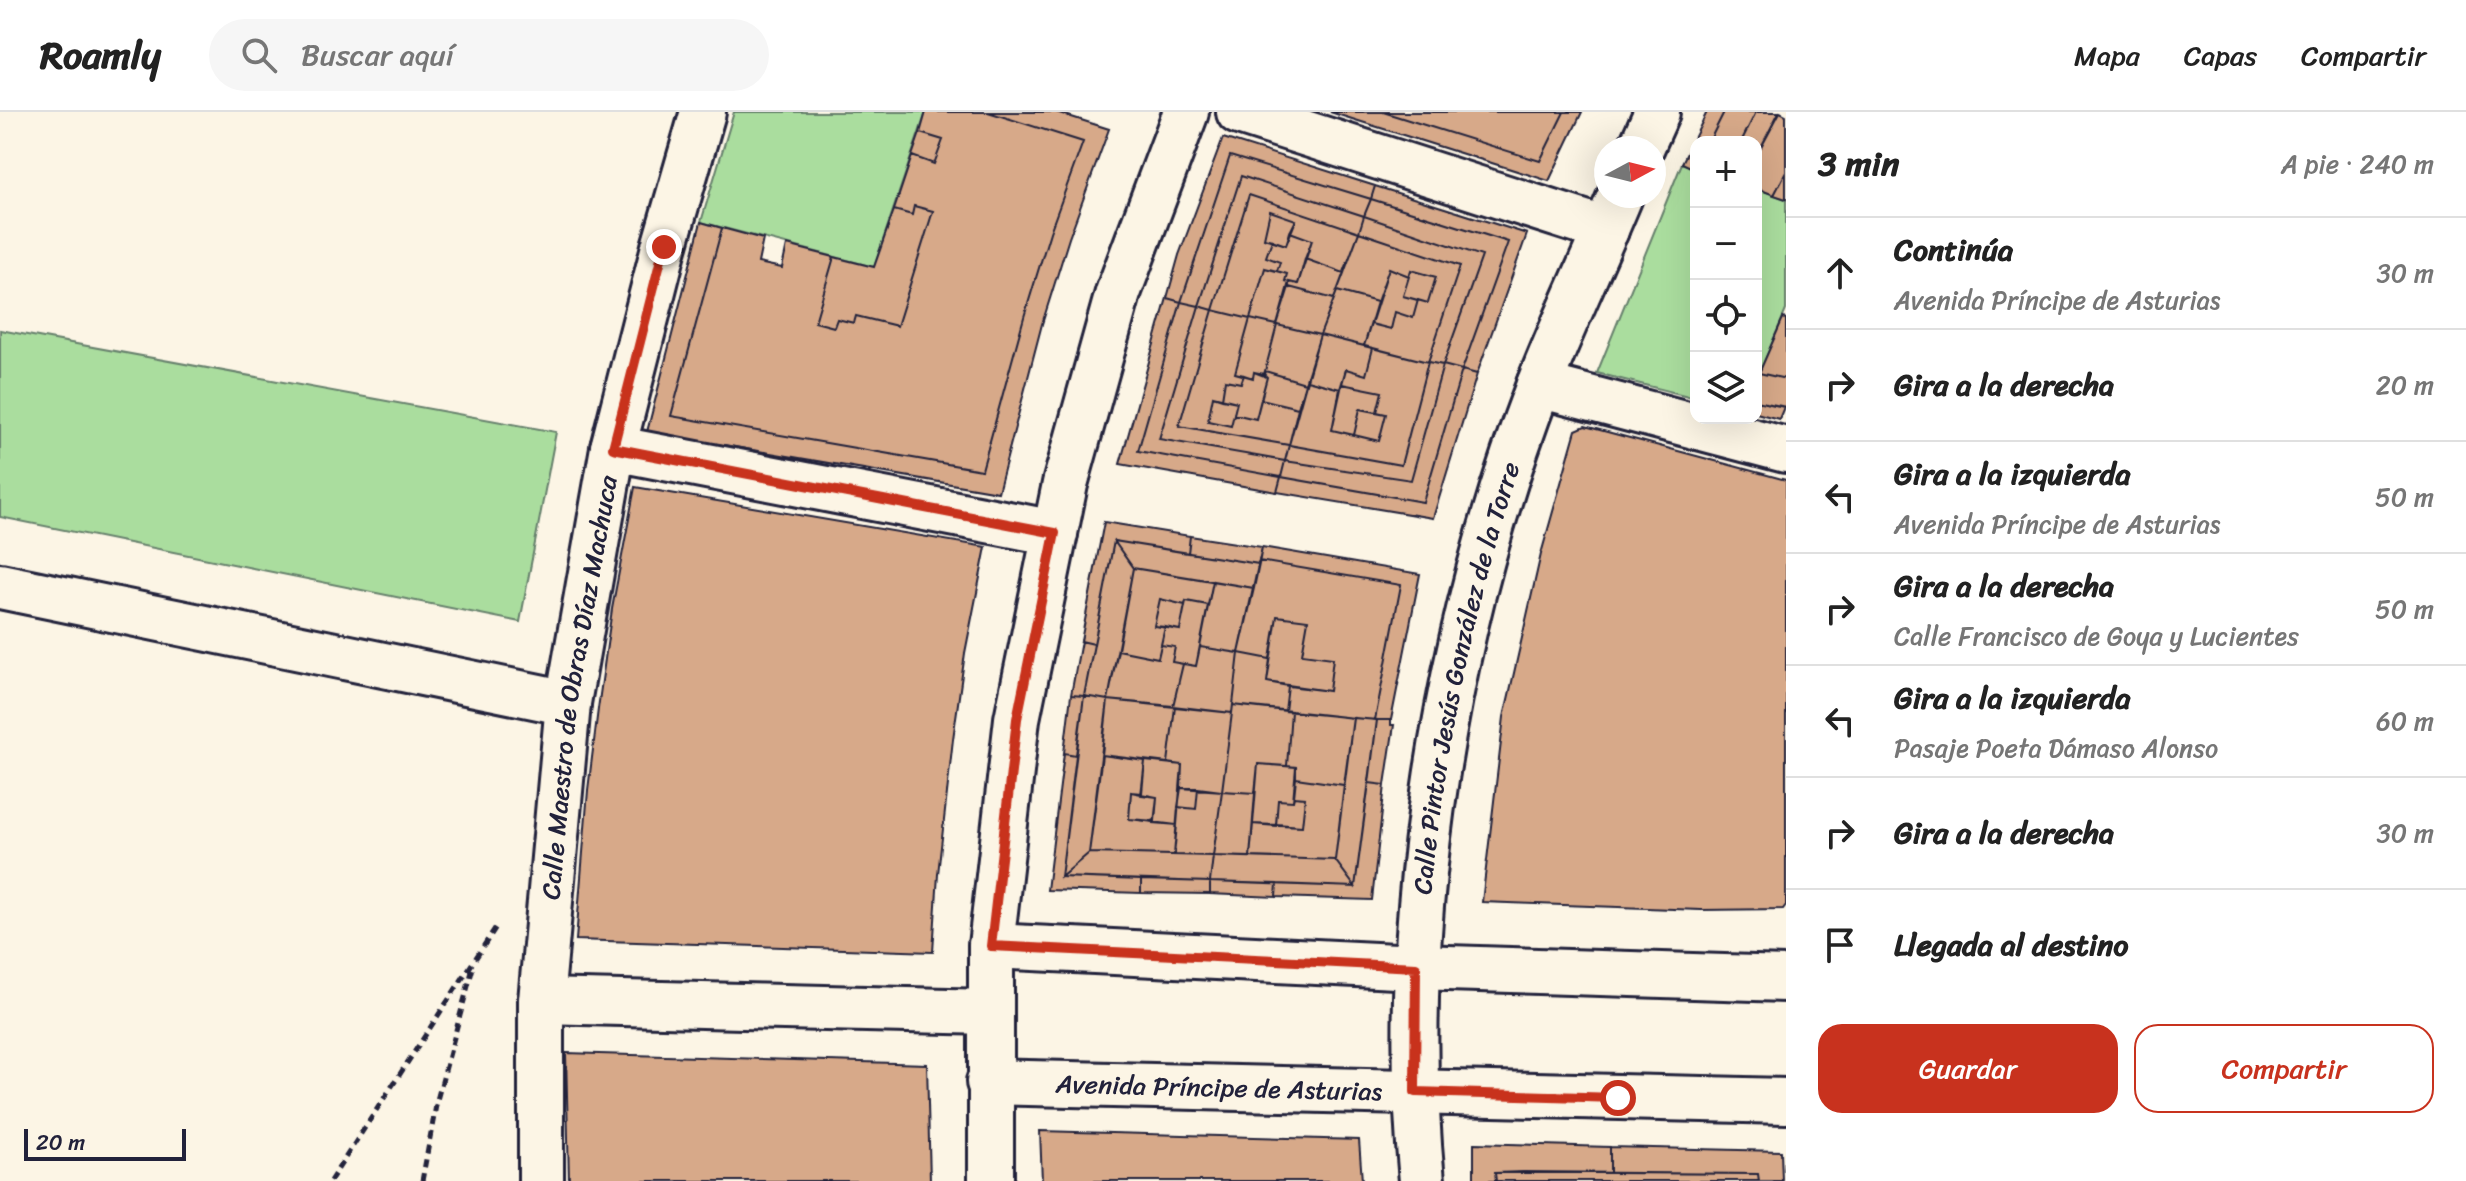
<!DOCTYPE html>
<html lang="es">
<head>
<meta charset="utf-8">
<style>
  :root { --surface:#fff; --page:#f6f6f6; --text:#222; --muted:#767676; --line:#e0e0e0; --accent:#c8321e }
  body { margin:0; font-family:Sriracha,sans-serif; background:var(--page); color:var(--text) }
  .controls { position:absolute; right:24px; top:24px; display:grid; overflow:hidden; border-radius:16px; box-shadow:0 8px 32px #0002 }
  .controls button { width:72px; height:72px; display:grid; place-items:center; padding:0; border:0; border-bottom:2px solid var(--line); background:var(--surface); color:var(--text); font:40px sans-serif }
  .compass { position:absolute; left:1594px; top:24px; width:72px; height:72px; border-radius:50%; background:var(--surface); box-shadow:0 8px 32px #0002; rotate:83deg }
  .scale { position:absolute; left:24px; bottom:20px; width:162px; box-sizing:border-box; padding-left:8px; border:4px solid #22223b; border-top:0; font-size:22px; line-height:28px; white-space:nowrap; color:#22223b; -webkit-text-stroke:6px #fcf5e5; paint-order:stroke }
  .stop { position:absolute; width:24px; height:24px; margin:-18px; border:6px solid #c8321e; border-radius:50%; background:#fff }
  .stop.end { background:#c8321e; border-color:#fff; box-shadow:0 2px 8px #0008 }
  .list { margin:0; padding:0; list-style:none }
  h2 { display:flex; justify-content:space-between; align-items:center; height:104px; margin:0; padding:0 32px; font-size:34px }
  h2 small { font-size:26px; font-weight:400; color:var(--muted) }
  .list li { display:grid; grid-template-columns:52px 1fr auto; gap:24px; align-items:center; box-sizing:border-box; height:112px; padding:0 32px; border-top:2px solid var(--line) }
  .list b { display:block; font-size:30px; white-space:nowrap }
  .list p { margin:0; font-size:26px; white-space:nowrap; color:var(--muted) }
  .list em { font-size:26px; font-style:normal; color:var(--muted) }
  .actions { display:flex; gap:16px; padding:24px 32px }
  .actions a { flex:1; padding:18px 0; border:2px solid var(--accent); border-radius:24px; text-align:center; font-size:28px; color:var(--accent) }
  .actions .main { background:var(--accent); color:#fff }
  .icon { flex:none; width:44px; height:44px; fill:none; stroke:currentColor; stroke-width:2; stroke-linecap:round; stroke-linejoin:round }
  .map { position:relative; flex:none; width:1786px; height:1069px; overflow:hidden }
  header { display:flex; align-items:center; gap:48px; box-sizing:border-box; height:112px; padding:0 40px; background:var(--surface); border-bottom:2px solid var(--line) }
  header strong { font-size:38px }
  nav { display:flex; gap:44px; margin-inline-start:auto; font-size:28px }
  .search { width:560px; height:72px; background:var(--page); display:flex; align-items:center; gap:20px; box-sizing:border-box; padding:0 28px; border-radius:44px; color:var(--muted); font-size:30px }
  main { display:flex }
  aside { flex:1; background:var(--surface) }
  .map>svg:first-child { display:block }
  .green { fill:#aadd9e; stroke:#66806c; stroke-width:2 }
  .building { fill:#d7a989; stroke:#22223b; stroke-width:2 }
  .lines { fill:none; stroke-linecap:round; stroke-linejoin:round }
  .minor-casing { stroke:#22223b; stroke-width:50 }
  .path { stroke:#22223b; stroke-width:5; stroke-dasharray:8 6; stroke-linecap:butt }
  .minor { stroke:#fcf5e5; stroke-width:44 }
  .route { stroke:#c8321e; stroke-width:10 }
  .labels { text-anchor:middle; dominant-baseline:central; stroke-width:8; stroke-linejoin:round; paint-order:stroke }
  .street-label { font-size:26px; fill:#22223b; stroke:#fcf5e5 }
</style>
</head>
<body>
<header>
<strong>Roamly</strong>
<div class="search"><svg class="icon" aria-label="search" viewBox="0 0 24 24"><circle cx="10" cy="10" r="6"/><path d="M15 15l6 6"/></svg>Buscar aquí</div>
<nav><a>Mapa</a><a>Capas</a><a>Compartir</a></nav>
</header>
<main>
<div class="map">
<svg width="1786" height="1069" viewBox="0 0 1786 1069">
  <rect width="100%" height="100%" fill="#fcf5e5"/>
  <filter id="ink" filterUnits="userSpaceOnUse"><feTurbulence type="fractalNoise" baseFrequency=".0125" numOctaves="2"/><feDisplacementMap in="SourceGraphic" scale="16" xChannelSelector="R" yChannelSelector="G"/><feConvolveMatrix kernelMatrix="1 2 1 2 8 2 1 2 1" color-interpolation-filters="sRGB"/></filter>
  <g filter="url(#ink)">
    <path class="green" d="M734 0H926L874 155 701 110Z
      M1682 51 1696 57V286L1597 261Z
      M1756 76 1786 87V198L1756 269Z
      M0 218 556 320 520 510 0 405Z"/>
    <path class="building" d="M926 0H988L1083 30 1050 120 1024 205 982 358 671 304 722 116 763 127 758 151 782 156 787 133 834 145 815 210 834 215 837 207 854 211 856 204 897 214 933 99 914 94 912 103 894 98 912 44 934 52 943 28 920 21Z
      M988 0H1056L1109 17 1069 126 1042 212 998 380 647 320 701 110 722 116 671 304 982 358 1024 205 1050 120 1083 30Z
      M1330 0H1383L1540 49 1564 0H1582L1549 69Z
      M1383 0H1564L1540 49Z
      M1707 0H1724L1709 30H1696L1695 57 1682 51Z
      M1724 0H1756L1741 30H1709Z
      M1756 0H1779L1756 45V30H1741Z
      M1780 0 1786 3V60L1774 83 1756 76V45Z
      M920 21 943 28 934 52 912 44Z
      M1223 26 1375 74 1371 87 1230 44 1181 190 1167 186 1179 143Z
      M1230 44 1371 87 1364 104 1241 64 1199 194 1181 190Z
      M1786 60V87L1774 83Z
      M1241 64 1364 104 1359 120 1249 83 1213 198 1199 194Z
      M1375 74 1527 122 1477 262 1462 258 1508 130 1371 87Z
      M1249 83 1359 120 1344 161 1305 147 1312 128 1290 120 1296 108 1270 99 1264 126 1272 128 1266 145 1280 150 1277 159 1265 156 1250 207 1213 198Z
      M1371 87 1508 130 1462 258 1443 253 1482 144 1364 104Z
      M914 94 933 99 897 214 856 204 854 211 837 207 834 215 815 210 834 145 874 155 894 98 912 103Z
      M1270 99 1296 108 1286 133 1264 126Z
      M1364 104 1482 144 1443 253 1428 250 1460 154 1359 120Z
      M1290 120 1312 128 1298 172 1285 169 1287 162 1277 159 1280 150 1266 145 1272 128 1286 133Z
      M1359 120 1460 154 1428 250 1364 234 1371 212 1391 217 1395 200 1413 206 1418 188 1428 191 1436 165 1411 158 1409 164 1389 156 1377 190 1337 179Z
      M1305 147 1344 161 1334 187 1289 175V170L1298 172Z
      M1265 156 1287 162 1285 169 1289 170 1277 213 1250 207Z
      M1389 156 1409 164 1403 184 1418 188 1413 206 1395 200 1391 217 1371 212Z
      M1411 158 1436 165 1428 191 1403 184Z
      M1289 175 1334 187 1320 223 1277 213Z
      M1337 179 1377 190 1364 234 1320 223Z
      M1167 186 1181 190 1138 339 1281 365 1277 380 1120 352Z
      M1181 190 1199 194 1159 327 1285 349 1281 365 1138 339Z
      M1199 194 1213 198 1179 314 1289 333 1285 349 1159 327Z
      M1213 198 1250 207 1235 261 1244 263 1241 271 1225 268 1222 287 1213 284 1208 309 1231 314 1234 302 1256 307 1261 287 1298 296 1289 333 1179 314Z
      M1783 206 1786 207V267L1759 261Z
      M1250 207 1277 213 1265 259 1264 262 1254 260 1253 266 1235 261Z
      M1277 213 1320 223 1305 271 1265 259Z
      M1320 223 1373 236 1366 263 1346 257 1340 277 1307 268Z
      M1373 236 1428 250 1401 353 1289 333 1307 268 1340 277 1332 318 1379 329 1386 302 1377 300 1382 280 1342 272 1346 257 1366 263Z
      M1428 250 1443 253 1411 368 1285 349 1289 333 1401 353Z
      M1443 253 1462 258 1423 390 1281 365 1285 349 1411 368Z
      M1462 258 1477 262 1433 406 1277 380 1281 365 1423 390Z
      M1265 259 1305 271 1298 296 1261 287 1267 265 1264 262Z
      M1254 260 1267 265 1256 307 1234 302 1237 290 1222 287 1225 268 1241 271 1244 263 1253 266Z
      M1759 261 1786 267V295L1756 289V269Z
      M1342 272 1382 280 1377 300 1360 297 1354 323 1332 318Z
      M1213 284 1237 290 1231 314 1208 309Z
      M1756 289 1784 295 1779 307 1756 301Z
      M1360 297 1386 302 1379 329 1354 323Z
      M1585 314 1786 368V793L1783 797 1701 798 1482 790 1504 605 1541 442 1576 318Z
      M635 375 986 435 965 541 953 627 938 762 933 840 576 828 588 678 598 597 612 497Z
      M1104 410 1190 424 1188 441 1114 429 1094 532 1081 529Z
      M1190 424 1262 435 1259 452 1188 441Z
      M1114 429 1133 456 1108 588 1084 584Z
      M1114 429 1259 452 1254 476 1133 456Z
      M1262 435 1420 462 1391 608H1375L1401 473 1259 449Z
      M1259 449 1401 473 1375 608 1285 599 1288 574 1329 579 1333 546 1302 542 1308 508 1277 504 1270 547 1239 541Z
      M1133 456 1213 469 1208 493 1186 489 1185 493 1160 487 1154 514 1165 515 1158 546 1118 538Z
      M1213 469 1254 476 1239 541 1200 535Z
      M1160 487 1185 493 1180 518 1154 514Z
      M1186 489 1208 493 1196 554 1172 550 1175 535 1161 533 1165 515 1180 518Z
      M1277 504 1308 508 1302 542 1333 546 1329 579 1267 570Z
      M1081 529 1094 532 1084 584 1071 583Z
      M1161 533 1175 535 1172 550 1183 552 1173 594 1108 588 1118 538 1158 546Z
      M1200 535 1239 541 1232 601 1173 594 1183 552 1196 554Z
      M1239 541 1270 547 1267 570 1288 574 1285 599 1233 593Z
      M1071 583 1084 584 1076 643 1064 641Z
      M1084 584 1108 588 1089 741 1061 765Z
      M1108 588 1175 595 1168 651 1102 643Z
      M1233 593 1291 599 1287 654 1258 652 1255 681 1222 679Z
      M1175 595 1232 601 1222 679 1181 676 1182 653 1168 651Z
      M1291 599 1353 606 1344 673 1296 666V655L1287 654Z
      M1353 606 1377 608 1355 775 1335 748Z
      M1377 608H1391V613H1394L1385 673 1369 671Z
      M1064 641 1076 643 1061 765 1141 768V781L1047 778Z
      M1102 643 1145 649 1142 681 1131 680 1129 707 1177 713 1174 743 1089 741Z
      M1145 649 1182 653 1177 713 1154 711 1157 685 1141 683Z
      M1258 652 1296 655 1293 689 1278 688 1276 714 1253 712Z
      M1296 666 1344 673 1335 748 1250 745 1253 712 1302 714 1305 686 1294 685Z
      M1369 671 1385 673 1372 788 1276 785 1277 772 1355 775Z
      M1181 676H1198L1196 697 1178 695Z
      M1198 676 1222 679 1213 744 1174 743 1178 695 1196 697Z
      M1222 679 1255 681 1250 745 1213 744Z
      M1131 680 1157 685 1155 709 1129 707Z
      M1294 685 1305 686 1302 714 1276 712 1278 688 1293 689Z
      M1089 741 1213 744 1210 770 1061 765Z
      M1213 744 1335 748 1355 775 1210 770Z
      M1141 768 1210 770V782L1141 781Z
      M1210 770 1277 772 1276 785 1210 782Z
      M566 941 927 952 930 1069H569Z
      M1040 1019 1359 1028 1362 1069H1042Z
      M1474 1031 1610 1035V1061H1495L1496 1069H1474Z
      M1610 1035 1781 1039 1782 1069H1759L1758 1062 1610 1061Z
      M1523 1060 1758 1062 1759 1069H1496L1495 1061Z"/>
    <g class="lines">
      <defs>
        <g id="minor">
          <path d="M1239 0 1606 118"/>
          <path d="M1641 36 1657 0"/>
          <path d="M1539 273 1786 338"/>
          <path d="M613 336 1055 421"/>
          <path d="M0 474 568 591"/>
          <path d="M991 834 1416 855 1786 867"/>
          <path d="M541 889 990 900"/>
          <path id="s1" d="M989 970 1786 989"/>
          <path id="s2" d="M541 1069V889L568 591 613 336 664 135 703 0"/>
          <path d="M991 1069V834L1017 607 1065 372 1118 181 1186 0"/>
          <path id="s3" d="M1422 1069C1397 809 1446 516 1539 273 1564 209 1594 147 1620 84"/>
        </g>
      </defs>
      <use href="#minor" class="minor-casing"/>
      <path class="path" d="M330 1069 496 815
        M422 1069 437 988 474 852"/>
      <use href="#minor" class="minor"/>
    </g>
  </g>
  <g class="lines" filter="url(#ink)">
    <path class="route" d="M664 135 613 336 1055 421 1017 607 991 834 1416 855 1415 980 1618 986"/>
  </g>
  <g class="labels">
    <g class="street-label">
      <text stroke="none"><textPath href="#s3" startOffset="508">Calle Pintor Jesús González de la Torre</textPath></text>
      <text stroke="none"><textPath href="#s2" startOffset="496">Calle Maestro de Obras Díaz Machuca</textPath></text>
      <text stroke="none"><textPath href="#s1" startOffset="230">Avenida Príncipe de Asturias</textPath></text>
    </g>
  </g>
</svg>
<div class="controls">
<button>+</button>
<button>−</button>
<button><svg class="icon" aria-label="locate" viewBox="0 0 24 24"><circle cx="12" cy="12" r="6"/><path d="M12 2v4M12 18v4M2 12h4M18 12h4"/></svg></button>
<button><svg class="icon" aria-label="layers" viewBox="0 0 24 24"><path d="M12 4l9 5-9 5-9-5zM3 14l9 5 9-5"/></svg></button>
</div>
<svg class="compass" viewBox="-18 -18 36 36"><path d="M0-13l5 13h-10z" fill="#e53935"/><path d="M0 13l5-13h-10z" fill="#767676"/></svg>
<div class="scale">20 m</div>
<div class="stop" style="left:1618px;top:986px"></div>
<div class="stop end" style="left:664px;top:135px"></div>
</div>
<aside>
<h2>3 min<small>A pie · 240 m</small></h2>
<ul class="list">
<li><svg class="icon" aria-label="ahead" viewBox="0 0 24 24"><path d="M12 20V5M6 11l6-6 6 6"/></svg><div><b>Continúa</b><p>Avenida Príncipe de Asturias</p></div><em>30 m</em></li>
<li><svg class="icon" aria-label="right" viewBox="0 0 24 24"><path d="M7 20v-9h11M14 6l5 5-5 5"/></svg><div><b>Gira a la derecha</b></div><em>20 m</em></li>
<li><svg class="icon" aria-label="left" viewBox="0 0 24 24"><path d="M17 20v-9H6M10 6l-5 5 5 5"/></svg><div><b>Gira a la izquierda</b><p>Avenida Príncipe de Asturias</p></div><em>50 m</em></li>
<li><svg class="icon" aria-label="right" viewBox="0 0 24 24"><path d="M7 20v-9h11M14 6l5 5-5 5"/></svg><div><b>Gira a la derecha</b><p>Calle Francisco de Goya y Lucientes</p></div><em>50 m</em></li>
<li><svg class="icon" aria-label="left" viewBox="0 0 24 24"><path d="M17 20v-9H6M10 6l-5 5 5 5"/></svg><div><b>Gira a la izquierda</b><p>Pasaje Poeta Dámaso Alonso</p></div><em>60 m</em></li>
<li><svg class="icon" aria-label="right" viewBox="0 0 24 24"><path d="M7 20v-9h11M14 6l5 5-5 5"/></svg><div><b>Gira a la derecha</b></div><em>30 m</em></li>
<li><svg class="icon" aria-label="arrive" viewBox="0 0 24 24"><path d="M6 21V4h12l-3 4 3 4H6"/></svg><div><b>Llegada al destino</b></div></li>
</ul>
<div class="actions"><a class="main">Guardar</a><a>Compartir</a></div>
</aside>
</main>
</body>
</html>
